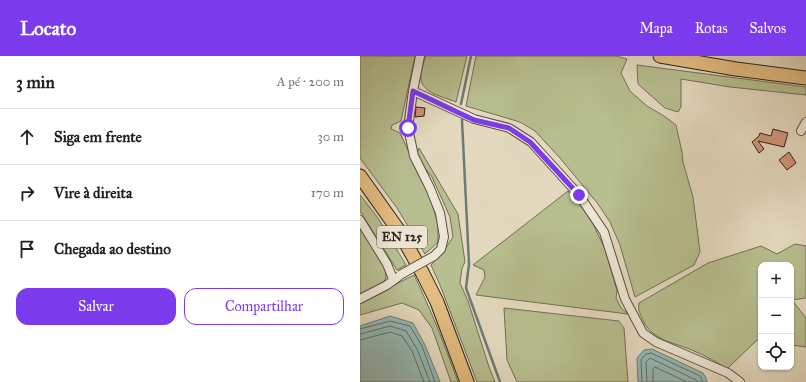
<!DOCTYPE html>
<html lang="pt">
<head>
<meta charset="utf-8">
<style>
  :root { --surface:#fff; --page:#f6f6f6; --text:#202124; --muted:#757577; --line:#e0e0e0; --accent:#7c3aed }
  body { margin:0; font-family:"IM FELL Great Primer",serif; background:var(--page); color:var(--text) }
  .controls { position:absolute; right:12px; bottom:12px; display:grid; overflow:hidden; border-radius:8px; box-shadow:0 1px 3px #0004 }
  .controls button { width:36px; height:36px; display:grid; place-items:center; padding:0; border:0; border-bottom:1px solid var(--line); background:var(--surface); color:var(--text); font:20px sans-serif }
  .stop { position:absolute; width:12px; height:12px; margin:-9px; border:3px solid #7c3aed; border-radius:50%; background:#fff }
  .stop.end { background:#7c3aed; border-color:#fff; box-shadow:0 1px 4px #0008 }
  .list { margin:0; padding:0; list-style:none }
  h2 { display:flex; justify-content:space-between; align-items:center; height:52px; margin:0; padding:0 16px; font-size:17px }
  h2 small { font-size:13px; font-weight:400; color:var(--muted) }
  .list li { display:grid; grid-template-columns:26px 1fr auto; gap:12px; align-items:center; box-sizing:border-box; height:56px; padding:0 16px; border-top:1px solid var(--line) }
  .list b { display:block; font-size:15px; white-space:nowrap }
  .list em { font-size:13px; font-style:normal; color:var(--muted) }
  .actions { display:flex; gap:8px; padding:12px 16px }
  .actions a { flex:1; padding:9px 0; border:1px solid var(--accent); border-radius:12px; text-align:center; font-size:14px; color:var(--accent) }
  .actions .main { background:var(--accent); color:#fff }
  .icon { flex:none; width:22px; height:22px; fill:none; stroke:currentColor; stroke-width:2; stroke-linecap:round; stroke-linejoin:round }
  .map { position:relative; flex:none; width:446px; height:326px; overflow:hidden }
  header { display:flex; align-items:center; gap:24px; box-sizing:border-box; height:56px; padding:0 20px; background:var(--accent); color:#fff }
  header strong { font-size:19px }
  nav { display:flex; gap:22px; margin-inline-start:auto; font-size:14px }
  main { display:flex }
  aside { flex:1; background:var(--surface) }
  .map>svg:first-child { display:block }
  .green { fill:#b7be8f; stroke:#716f54 }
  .water { fill:#95bab5; stroke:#6b7c77 }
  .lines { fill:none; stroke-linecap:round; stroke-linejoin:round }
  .shore { stroke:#606d68; stroke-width:1 }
  .stream { stroke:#6b7c77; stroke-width:2.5 }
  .building { fill:#cf9477; stroke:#2b201a }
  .minor-casing { stroke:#594e43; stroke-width:10 }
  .primary-casing { stroke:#2b201a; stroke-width:15 }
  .minor { stroke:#ede6d5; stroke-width:8 }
  .primary { stroke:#e2bc80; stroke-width:13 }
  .minor-bridge-casing { stroke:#594e43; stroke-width:10; stroke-linecap:butt }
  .minor-bridge { stroke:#ede6d5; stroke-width:8 }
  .route { stroke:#7c3aed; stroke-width:5 }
  .labels { text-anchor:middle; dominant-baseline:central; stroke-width:4; stroke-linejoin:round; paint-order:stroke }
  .shield { fill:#ede6d5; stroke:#655b52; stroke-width:1 }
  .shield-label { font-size:13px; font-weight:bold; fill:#2b201a }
</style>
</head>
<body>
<header>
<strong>Locato</strong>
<nav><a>Mapa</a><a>Rotas</a><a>Salvos</a></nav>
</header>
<main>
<aside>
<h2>3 min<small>A pé · 200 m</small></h2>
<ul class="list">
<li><svg class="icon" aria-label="ahead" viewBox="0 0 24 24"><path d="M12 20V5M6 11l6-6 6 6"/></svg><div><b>Siga em frente</b></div><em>30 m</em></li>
<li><svg class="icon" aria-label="right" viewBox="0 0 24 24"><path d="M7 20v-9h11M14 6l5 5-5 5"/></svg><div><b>Vire à direita</b></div><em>170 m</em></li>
<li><svg class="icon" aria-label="arrive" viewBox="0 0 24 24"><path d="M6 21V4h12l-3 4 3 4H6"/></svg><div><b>Chegada ao destino</b></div></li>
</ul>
<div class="actions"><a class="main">Salvar</a><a>Compartilhar</a></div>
</aside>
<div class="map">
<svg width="446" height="326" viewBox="0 0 446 326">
  <rect width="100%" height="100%" fill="#e4d9bf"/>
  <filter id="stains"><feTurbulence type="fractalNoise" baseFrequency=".005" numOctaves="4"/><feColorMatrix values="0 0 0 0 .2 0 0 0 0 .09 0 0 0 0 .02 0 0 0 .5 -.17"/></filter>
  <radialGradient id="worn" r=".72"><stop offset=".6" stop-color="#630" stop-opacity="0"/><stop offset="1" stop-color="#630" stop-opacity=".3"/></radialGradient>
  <path class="green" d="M0 0H55L41 65 32 69 31 73 40 77 70 141 78 168V186L65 198 37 152 0 102Z
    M66 0H107L96 46C84 41 61 37 61 22 60 15 64 7 66 0Z
    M116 0H256L267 3 261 17 270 35 287 50 304 60 316 69 322 96 323 106 333 141 340 196 334 209 275 241 260 189 250 166 238 148 200 102 175 75 160 66 106 50Z
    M277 9 446 31V39L370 31 321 23V51L318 56 305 52 278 28Z
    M59 92 98 158 105 206 102 212 100 227 108 245 129 311 135 326H117L80 229 71 209 83 196 93 181 90 161 72 121 58 104 57 97Z
    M208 135 221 150 233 168 245 193 257 235 256 242 261 252 268 258 116 239 125 221 124 214 113 209Z
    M0 139 18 162 46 209 37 214 0 155Z
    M0 171 25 212 26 221 24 227 0 240Z
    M435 188 446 190V242L432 244 446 262V291L431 289V209H401V285L397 284 367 313C357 306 346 300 334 295 314 286 291 285 282 262 279 256 278 253 279 247L348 207 401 190 417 198Z
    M54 219C71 254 85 290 98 326H91L72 272 59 254 42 247 0 259V246Z
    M144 252 259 265 264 272 268 326H157L147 304Z"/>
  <path class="water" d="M30 260 53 267 65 289 80 326H0V270Z
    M292 293 343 317 346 322 347 326H278L277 302 284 294Z"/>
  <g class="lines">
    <path class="shore" d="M0 273 30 265 50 270 62 290 75 326
      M0 278 30 270 46 275 57 293 70 326
      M0 284 30 276 42 280 52 295 64 326
      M282 326 281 304 286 298 291 297 340 320 343 326
      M287 326 286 306 290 302 336 324 338 326
      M293 326V313L295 311 327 326"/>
    <path class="stream" d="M101 48 111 0
      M102 64 109 208 106 232 140 326"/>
  </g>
  <path class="building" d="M56 51 65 52 64 60 55 61Z
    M413 73 428 77 424 91 398 85 404 93 399 97 392 86 399 80 400 77 411 80Z
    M429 96 436 107 427 114 419 104Z"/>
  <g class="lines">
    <defs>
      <path id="minor" d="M60 0 53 35 48 72 54 100 70 132 80 157 84 181 81 193 74 200
        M53 35 114 63 149 72 171 86 219 139 244 176 265 243 283 277 296 286 368 317 380 326
        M441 75 446 66
        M0 164 27 208 33 223
        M0 243 27 229 38 221"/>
      <path id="primary" d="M300 0 376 13 446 22
        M0 120 39 175 63 218 77 246 107 326"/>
    </defs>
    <use href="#minor" class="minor-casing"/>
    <use href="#primary" class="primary-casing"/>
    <use href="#minor" class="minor"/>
    <use href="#primary" class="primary"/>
    <defs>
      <path id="minor-bridge" d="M40 219 74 200"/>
    </defs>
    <use href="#minor-bridge" class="minor-bridge-casing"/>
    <use href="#minor-bridge" class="minor-bridge"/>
  </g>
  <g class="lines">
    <path class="route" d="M48 72 53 35 114 64 149 72 170 86 219 139"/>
  </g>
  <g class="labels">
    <rect class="shield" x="17" y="170" width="50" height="22" rx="3"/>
    <g class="shield-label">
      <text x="42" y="181">EN 125</text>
    </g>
  </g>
  <rect width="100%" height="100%" filter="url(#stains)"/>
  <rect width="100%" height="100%" fill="url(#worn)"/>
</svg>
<div class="controls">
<button>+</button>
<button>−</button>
<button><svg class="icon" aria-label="locate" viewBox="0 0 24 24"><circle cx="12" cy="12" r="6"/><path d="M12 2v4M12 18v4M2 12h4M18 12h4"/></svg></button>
</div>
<div class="stop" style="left:48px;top:72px"></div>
<div class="stop end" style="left:219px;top:139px"></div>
</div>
</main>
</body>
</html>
